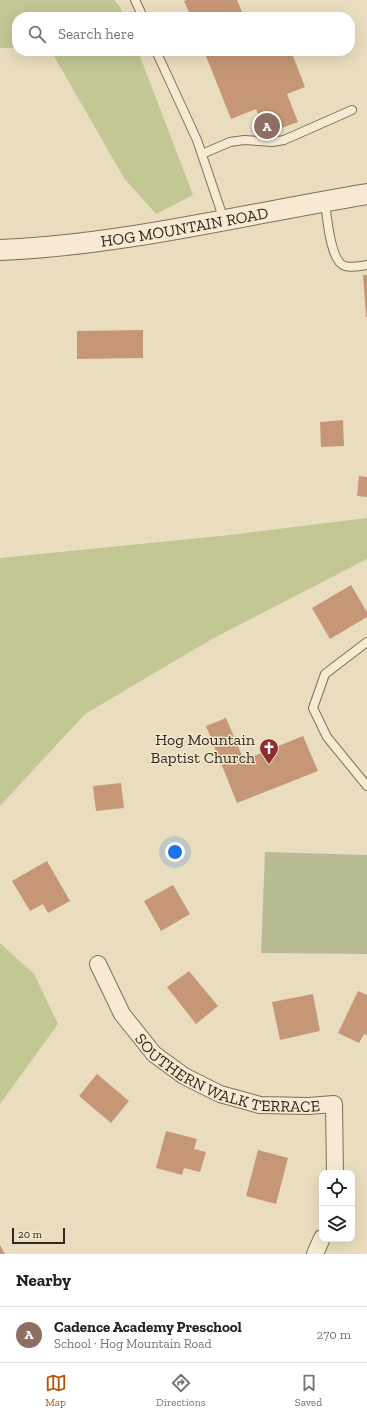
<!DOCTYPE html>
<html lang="en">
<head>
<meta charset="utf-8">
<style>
  :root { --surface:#fff; --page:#f2f2f2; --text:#202124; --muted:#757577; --line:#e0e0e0; --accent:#b45309 }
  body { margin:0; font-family:"Zilla Slab",serif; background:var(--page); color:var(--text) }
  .controls { position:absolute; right:12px; bottom:12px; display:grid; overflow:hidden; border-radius:8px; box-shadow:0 4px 16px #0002 }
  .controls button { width:36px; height:36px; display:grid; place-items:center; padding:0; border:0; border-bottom:1px solid var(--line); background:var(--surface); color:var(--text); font:20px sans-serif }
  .scale { position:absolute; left:12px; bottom:10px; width:53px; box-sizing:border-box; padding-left:4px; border:2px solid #32271c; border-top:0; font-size:11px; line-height:14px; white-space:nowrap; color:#32271c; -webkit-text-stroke:3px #f2e8ce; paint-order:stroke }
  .you { position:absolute; left:175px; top:852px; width:14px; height:14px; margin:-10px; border:3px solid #fff; border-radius:50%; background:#1a73e8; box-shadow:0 0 0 6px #1a73e833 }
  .badge { display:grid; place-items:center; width:26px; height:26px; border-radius:50%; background:var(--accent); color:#fff; font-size:13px; font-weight:700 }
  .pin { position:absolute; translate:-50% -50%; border:2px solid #fff; box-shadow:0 1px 4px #0006 }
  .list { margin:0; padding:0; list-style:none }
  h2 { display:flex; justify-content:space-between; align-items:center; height:52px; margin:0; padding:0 16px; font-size:17px }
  h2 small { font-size:13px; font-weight:400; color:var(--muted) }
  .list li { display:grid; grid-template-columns:26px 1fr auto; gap:12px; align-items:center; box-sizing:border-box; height:56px; padding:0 16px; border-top:1px solid var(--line) }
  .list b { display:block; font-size:15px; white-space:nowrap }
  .list p { margin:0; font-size:13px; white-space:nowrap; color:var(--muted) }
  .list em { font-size:13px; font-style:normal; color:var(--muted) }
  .icon { flex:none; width:22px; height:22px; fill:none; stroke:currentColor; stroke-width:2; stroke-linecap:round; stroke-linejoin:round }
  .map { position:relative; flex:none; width:367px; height:1254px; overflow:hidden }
  .search { position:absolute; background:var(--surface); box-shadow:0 4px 16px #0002; left:12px; right:12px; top:12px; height:44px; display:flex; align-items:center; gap:10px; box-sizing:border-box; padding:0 14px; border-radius:16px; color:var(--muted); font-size:15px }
  .sheet { height:108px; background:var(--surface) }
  nav { display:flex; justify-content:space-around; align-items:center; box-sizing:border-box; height:56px; border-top:1px solid var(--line); background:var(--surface); font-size:11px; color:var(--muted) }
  nav a { display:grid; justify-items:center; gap:2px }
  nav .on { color:var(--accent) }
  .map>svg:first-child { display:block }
  .green { fill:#c2c794 }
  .cemetery { fill:#b8bc93 }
  .building { fill:#c69777 }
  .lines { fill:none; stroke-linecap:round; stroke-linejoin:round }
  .service-casing { stroke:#826e59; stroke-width:10 }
  .minor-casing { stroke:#826e59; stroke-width:18 }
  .tertiary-casing { stroke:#826e59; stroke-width:22 }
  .service { stroke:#f6ebd2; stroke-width:8 }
  .minor { stroke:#f6ebd2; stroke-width:16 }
  .tertiary { stroke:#f6ebd2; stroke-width:20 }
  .labels { text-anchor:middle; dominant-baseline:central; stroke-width:3; stroke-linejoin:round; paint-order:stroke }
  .street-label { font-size:16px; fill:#32271c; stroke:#f2e8ce }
  .poi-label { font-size:16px; fill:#32271c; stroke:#f2e8ce; text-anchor:end }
</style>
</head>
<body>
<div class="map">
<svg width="367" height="1254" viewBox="0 0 367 1254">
  <rect width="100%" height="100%" fill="#eaddbf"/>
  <path class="green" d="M0 0H114L120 7 124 17H17V48H0Z
    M51 51H138L193 195 156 214 124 178Z
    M367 518V559L212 639 85 714 0 806V558L230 535Z
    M0 943 34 974 58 1024 0 1104Z"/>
  <path class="cemetery" d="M265 852 367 855V954L261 953Z"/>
  <path class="building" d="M187 0H237L244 17H191L184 1Z
    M204 51H291L305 87 287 94 298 122 265 134 256 109 231 119Z
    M363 275H367V317H366Z
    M143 330V358L77 359V331Z
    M343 420 344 446 321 447 320 422Z
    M359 476 367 477V497L357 496Z
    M351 585 367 612V617L330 639 312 608Z
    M226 718 244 760 303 736 318 771 237 803 206 726Z
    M121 783 124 808 96 811 93 786Z
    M47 861 70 901 48 913 43 904 30 911 12 881Z
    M173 885 190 914 161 931 144 901Z
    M189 971 218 1006 196 1024 167 987Z
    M358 991 367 995V1035L364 1034 359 1043 338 1033Z
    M313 994 320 1031 280 1040 272 1002Z
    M97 1074 129 1101 111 1123 79 1096Z
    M166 1131 197 1139 194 1149 206 1152 200 1172 184 1168 182 1175 156 1168Z
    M258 1150 288 1158 276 1204 246 1196Z
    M0 1245 5 1254H0Z"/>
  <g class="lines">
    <defs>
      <path id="service" d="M135 0 143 17
        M156 51 197 140 224 220
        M202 154 230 142 244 140 272 142 284 140 352 110
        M325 202C327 216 330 262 345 266 352 268 360 266 367 265
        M367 642 325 674 313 708 327 737 367 786"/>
      <g id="minor">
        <path id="s1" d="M98 964 122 1014 154 1054 184 1076 220 1094 260 1105 308 1106 334 1104 335 1173"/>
        <path d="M315 1254 322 1238"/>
      </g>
      <g id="tertiary">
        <path id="s2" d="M0 250C124 245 245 214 367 194"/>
      </g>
    </defs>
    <use href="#service" class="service-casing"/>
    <use href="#minor" class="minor-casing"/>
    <use href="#tertiary" class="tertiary-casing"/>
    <use href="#service" class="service"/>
    <use href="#minor" class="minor"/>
    <use href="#tertiary" class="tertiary"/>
  </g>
  <defs>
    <symbol id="church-pin" viewBox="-11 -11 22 30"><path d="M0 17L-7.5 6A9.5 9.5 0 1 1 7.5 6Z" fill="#8d2d2f" stroke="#f2e8ce"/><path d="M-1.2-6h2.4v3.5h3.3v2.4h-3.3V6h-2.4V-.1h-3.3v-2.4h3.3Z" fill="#fff"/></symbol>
  </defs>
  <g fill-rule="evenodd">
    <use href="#church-pin" x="258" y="737" width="22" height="30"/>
  </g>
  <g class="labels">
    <g class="street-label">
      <text stroke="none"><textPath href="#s2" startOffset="186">HOG MOUNTAIN ROAD</textPath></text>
      <text stroke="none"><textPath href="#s1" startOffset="184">SOUTHERN WALK TERRACE</textPath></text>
    </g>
    <g class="poi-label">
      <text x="255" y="739">Hog Mountain<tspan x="255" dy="18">Baptist Church</tspan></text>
    </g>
  </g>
</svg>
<div class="controls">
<button><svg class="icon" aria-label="locate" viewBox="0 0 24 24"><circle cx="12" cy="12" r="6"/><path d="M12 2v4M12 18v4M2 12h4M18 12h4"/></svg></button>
<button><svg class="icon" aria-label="layers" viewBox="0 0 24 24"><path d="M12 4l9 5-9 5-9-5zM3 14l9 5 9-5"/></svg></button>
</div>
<div class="scale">20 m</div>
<div class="you"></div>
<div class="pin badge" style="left:267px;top:126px;background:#8d6e63">A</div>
<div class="search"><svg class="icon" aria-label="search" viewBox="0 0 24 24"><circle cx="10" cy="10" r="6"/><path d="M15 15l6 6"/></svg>Search here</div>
</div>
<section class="sheet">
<h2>Nearby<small></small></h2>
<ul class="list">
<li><span class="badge" style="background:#8d6e63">A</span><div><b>Cadence Academy Preschool</b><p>School · Hog Mountain Road</p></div><em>270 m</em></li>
</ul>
</section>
<nav>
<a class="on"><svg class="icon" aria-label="map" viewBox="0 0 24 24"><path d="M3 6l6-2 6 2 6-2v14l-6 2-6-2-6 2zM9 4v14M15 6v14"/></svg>Map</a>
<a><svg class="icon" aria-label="directions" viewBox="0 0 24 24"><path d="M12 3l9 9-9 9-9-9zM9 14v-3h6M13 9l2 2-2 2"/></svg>Directions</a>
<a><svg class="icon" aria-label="saved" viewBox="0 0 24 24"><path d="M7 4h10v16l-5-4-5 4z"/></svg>Saved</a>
</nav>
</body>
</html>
